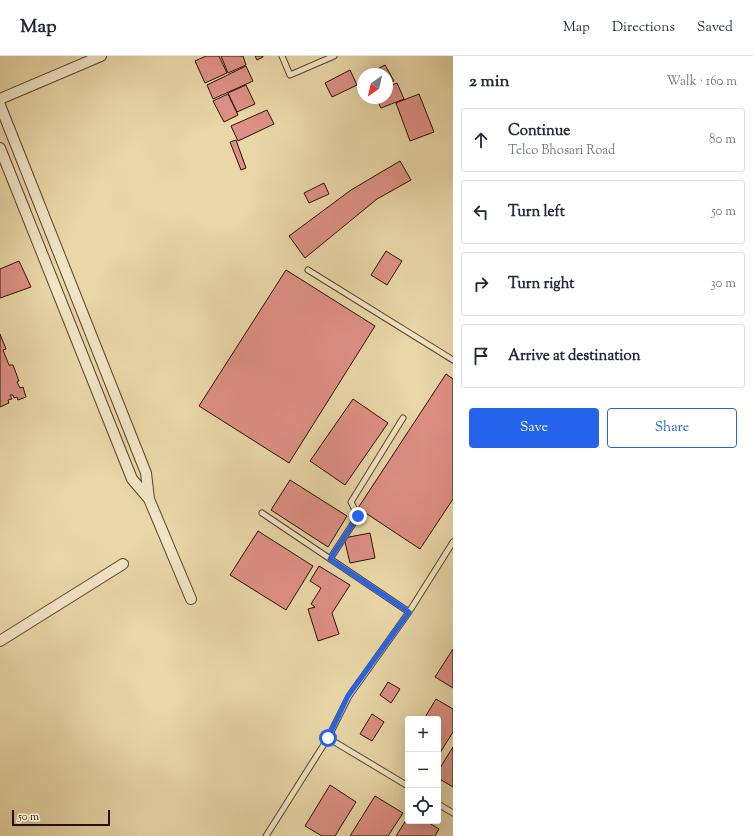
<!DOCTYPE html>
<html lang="en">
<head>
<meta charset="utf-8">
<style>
  :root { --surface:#fff; --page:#f6f6f7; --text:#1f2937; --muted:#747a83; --line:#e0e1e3; --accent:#2563eb }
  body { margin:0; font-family:"Sorts Mill Goudy",serif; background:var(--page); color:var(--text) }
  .controls { position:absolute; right:12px; bottom:12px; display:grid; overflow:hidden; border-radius:4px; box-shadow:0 4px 16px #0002 }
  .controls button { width:36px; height:36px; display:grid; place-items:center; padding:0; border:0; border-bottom:1px solid var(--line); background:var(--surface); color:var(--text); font:20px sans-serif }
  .compass { position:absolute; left:357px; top:12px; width:36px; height:36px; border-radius:50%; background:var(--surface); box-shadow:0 4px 16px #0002; rotate:214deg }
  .scale { position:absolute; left:12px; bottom:10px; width:98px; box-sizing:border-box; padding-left:4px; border:2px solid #281001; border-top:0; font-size:11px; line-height:14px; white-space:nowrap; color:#281001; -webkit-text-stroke:3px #f1e5c6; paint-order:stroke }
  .stop { position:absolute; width:12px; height:12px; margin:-9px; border:3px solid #2563eb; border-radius:50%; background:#fff }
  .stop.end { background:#2563eb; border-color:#fff; box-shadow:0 1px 4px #0008 }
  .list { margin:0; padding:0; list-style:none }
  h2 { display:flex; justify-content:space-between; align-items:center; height:52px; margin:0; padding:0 16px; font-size:17px }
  h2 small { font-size:13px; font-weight:400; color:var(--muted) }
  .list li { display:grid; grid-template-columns:26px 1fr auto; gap:12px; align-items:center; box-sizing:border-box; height:64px; margin:0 8px 8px; padding:0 8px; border:1px solid var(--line); border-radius:4px }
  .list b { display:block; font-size:15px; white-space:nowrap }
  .list p { margin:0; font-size:13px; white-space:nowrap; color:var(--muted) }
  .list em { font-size:13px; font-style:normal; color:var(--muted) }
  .actions { display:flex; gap:8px; padding:12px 16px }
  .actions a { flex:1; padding:9px 0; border:1px solid var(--accent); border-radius:4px; text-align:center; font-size:14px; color:var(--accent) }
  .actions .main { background:var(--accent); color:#fff }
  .icon { flex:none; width:22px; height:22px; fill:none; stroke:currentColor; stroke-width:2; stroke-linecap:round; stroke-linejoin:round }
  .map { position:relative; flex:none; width:453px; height:780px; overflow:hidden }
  header { display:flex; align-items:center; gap:24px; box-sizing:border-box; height:56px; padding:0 20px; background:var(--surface); border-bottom:1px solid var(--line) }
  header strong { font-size:19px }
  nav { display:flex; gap:22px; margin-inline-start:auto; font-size:14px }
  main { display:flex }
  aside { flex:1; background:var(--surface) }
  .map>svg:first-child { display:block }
  .building { fill:#df9086; stroke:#281001 }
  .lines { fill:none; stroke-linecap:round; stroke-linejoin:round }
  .service-casing { stroke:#58422b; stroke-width:7 }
  .minor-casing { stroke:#58422b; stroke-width:12 }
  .service { stroke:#f1e5c6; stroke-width:5 }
  .minor { stroke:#f1e5c6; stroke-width:10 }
  .route { stroke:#2563eb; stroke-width:5 }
</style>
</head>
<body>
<header>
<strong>Map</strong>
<nav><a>Map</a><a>Directions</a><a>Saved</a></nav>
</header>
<main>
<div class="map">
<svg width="453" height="780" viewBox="0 0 453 780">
  <rect width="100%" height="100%" fill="#e9d7a8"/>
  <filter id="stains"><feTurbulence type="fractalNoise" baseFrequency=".005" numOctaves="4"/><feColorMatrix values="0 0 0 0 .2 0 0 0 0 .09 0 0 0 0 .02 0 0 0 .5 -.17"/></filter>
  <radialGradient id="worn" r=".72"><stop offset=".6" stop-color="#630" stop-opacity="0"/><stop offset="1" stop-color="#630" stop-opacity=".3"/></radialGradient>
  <path class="building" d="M206 0H219L227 17 205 27 195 5Z
    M221 0H243L246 9 228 17Z
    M255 0H263V1L257 4Z
    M385 9 394 25 387 28V18H368Z
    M246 10 253 25 213 43 207 29Z
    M350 14 357 29 332 41 325 27Z
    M397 27 404 43 381 52 376 42H387V31Z
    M246 29 255 48 237 56 228 37Z
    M228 38 238 59 224 66 213 45Z
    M419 38 434 76 410 85 396 47Z
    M267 54 274 68 238 85 231 70Z
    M236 84 246 112 241 114 230 86Z
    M400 105 411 124 377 143 305 202 289 180 351 134Z
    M324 127 329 138 309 147 304 137Z
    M386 195 402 205 387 229 371 219Z
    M19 205 31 231 0 242V213Z
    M286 214 375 270 289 407 199 350Z
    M0 278 6 293 3 294 9 309H13L19 325 17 326 20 332 23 331 26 341 18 344 17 341 14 342 13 339H10L12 343 8 344 9 347 0 351Z
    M446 318 453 323V443L420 493 358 452Z
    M353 343 388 367 345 429 310 405Z
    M290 424 347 460 328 491 271 454Z
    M258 475 313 510 286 554 230 519Z
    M370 477 375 502 350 507 344 482Z
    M319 510 350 529 332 557 339 578 318 585 308 553 315 551 311 548 321 532 310 525Z
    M453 593V632L435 621Z
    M388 626 400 633 391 647 380 639Z
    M436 643 453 653V676L438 700V663H424Z
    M372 658 384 666 372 685 360 678Z
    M453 691V731L438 722V715Z
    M330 729 356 746 335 780H322L305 770Z
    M375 740 403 757 388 780H350Z
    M408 761V765H426L439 773 435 780H396Z"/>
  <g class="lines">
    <defs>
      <path id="service" d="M282 0 290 19 334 0
        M308 214 453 304
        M262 457 409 556
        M330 503 358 460 351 446 403 362
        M328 682 408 730
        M438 748 453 757
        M266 780 328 682 349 640 409 556 453 486"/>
      <path id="minor" d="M0 43 101 0
        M0 49 146 417 149 443
        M0 92 132 423 149 443 191 543
        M0 585 123 508"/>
    </defs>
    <use href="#service" class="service-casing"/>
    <use href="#minor" class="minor-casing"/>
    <use href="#service" class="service"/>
    <use href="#minor" class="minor"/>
  </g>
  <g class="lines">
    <path class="route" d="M328 682 348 640 409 556 330 503 358 460"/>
  </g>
  <rect width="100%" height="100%" filter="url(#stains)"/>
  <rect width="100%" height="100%" fill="url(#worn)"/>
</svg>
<div class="controls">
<button>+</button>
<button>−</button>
<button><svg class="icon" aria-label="locate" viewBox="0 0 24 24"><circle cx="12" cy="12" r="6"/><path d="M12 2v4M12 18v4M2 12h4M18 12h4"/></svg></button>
</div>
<svg class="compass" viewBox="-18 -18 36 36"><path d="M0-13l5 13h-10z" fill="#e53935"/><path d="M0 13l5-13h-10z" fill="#747a83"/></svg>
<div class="scale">50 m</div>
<div class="stop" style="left:328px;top:682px"></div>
<div class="stop end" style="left:358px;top:460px"></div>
</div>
<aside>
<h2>2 min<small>Walk · 160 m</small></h2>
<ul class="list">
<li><svg class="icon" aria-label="ahead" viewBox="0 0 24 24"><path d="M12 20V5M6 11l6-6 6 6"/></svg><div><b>Continue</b><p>Telco Bhosari Road</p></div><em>80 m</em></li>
<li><svg class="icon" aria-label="left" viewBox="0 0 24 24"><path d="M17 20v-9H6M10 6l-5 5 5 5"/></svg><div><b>Turn left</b></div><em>50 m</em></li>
<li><svg class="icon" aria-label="right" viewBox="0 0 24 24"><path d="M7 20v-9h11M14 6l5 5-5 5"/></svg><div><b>Turn right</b></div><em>30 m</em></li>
<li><svg class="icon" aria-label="arrive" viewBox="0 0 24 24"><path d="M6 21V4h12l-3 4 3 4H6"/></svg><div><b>Arrive at destination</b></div></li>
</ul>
<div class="actions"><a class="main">Save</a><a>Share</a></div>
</aside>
</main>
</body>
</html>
